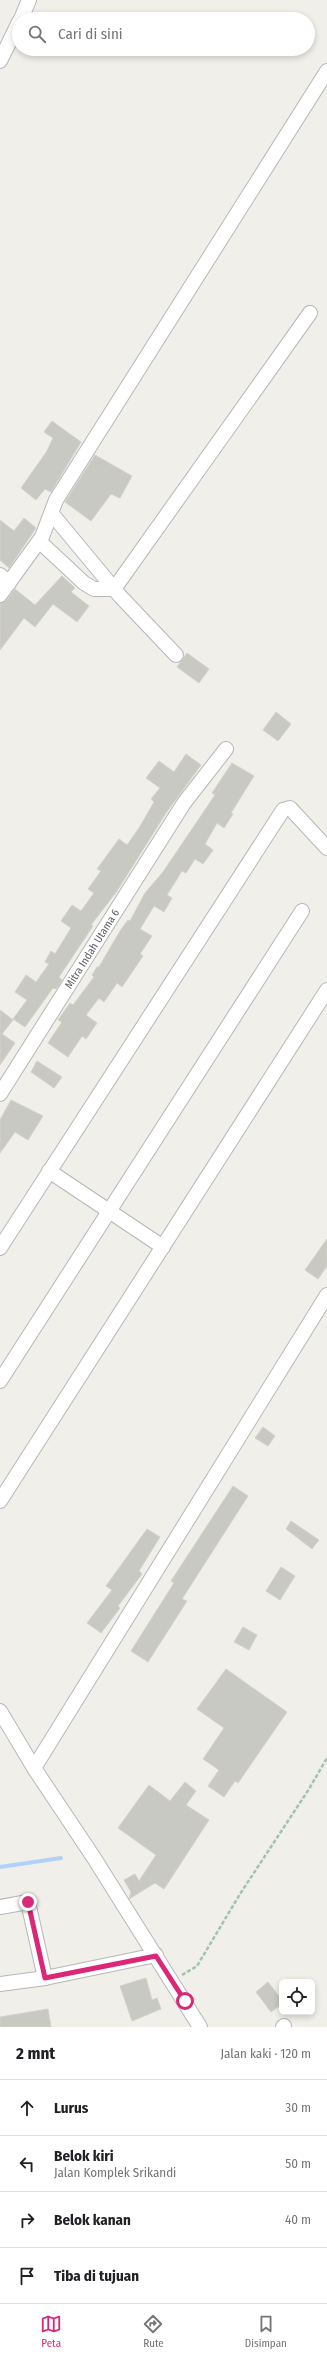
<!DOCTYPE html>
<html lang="id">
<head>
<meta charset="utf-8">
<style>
  :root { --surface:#fff; --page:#f6f6f6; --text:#202124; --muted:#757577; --line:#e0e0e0; --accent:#db2777 }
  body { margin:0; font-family:"Fira Sans Condensed",sans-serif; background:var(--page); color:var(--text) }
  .controls { position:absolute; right:12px; bottom:12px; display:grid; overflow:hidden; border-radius:6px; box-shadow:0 2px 6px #0003 }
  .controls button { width:36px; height:36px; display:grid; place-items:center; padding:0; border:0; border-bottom:1px solid var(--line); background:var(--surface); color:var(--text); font:20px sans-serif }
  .stop { position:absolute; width:12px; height:12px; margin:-9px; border:3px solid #db2777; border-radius:50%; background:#fff }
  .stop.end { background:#db2777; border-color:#fff; box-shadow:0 1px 4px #0008 }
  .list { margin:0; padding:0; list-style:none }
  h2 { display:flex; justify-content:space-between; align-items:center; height:52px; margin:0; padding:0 16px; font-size:17px }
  h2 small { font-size:13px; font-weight:400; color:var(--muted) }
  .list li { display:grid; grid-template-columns:26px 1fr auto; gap:12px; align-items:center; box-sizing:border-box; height:56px; padding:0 16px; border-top:1px solid var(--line) }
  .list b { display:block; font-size:15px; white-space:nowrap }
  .list p { margin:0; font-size:13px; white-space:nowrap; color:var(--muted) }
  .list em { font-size:13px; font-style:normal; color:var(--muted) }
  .icon { flex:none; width:22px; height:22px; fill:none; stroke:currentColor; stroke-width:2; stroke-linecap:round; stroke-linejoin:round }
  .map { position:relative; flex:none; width:327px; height:2027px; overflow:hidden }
  .search { position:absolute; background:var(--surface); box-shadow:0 2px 6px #0003; left:12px; right:12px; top:12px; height:44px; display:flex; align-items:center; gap:10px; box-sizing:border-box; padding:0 14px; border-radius:22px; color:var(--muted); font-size:15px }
  .sheet { height:276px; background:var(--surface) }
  nav { display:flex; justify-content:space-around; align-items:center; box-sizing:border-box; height:56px; border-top:1px solid var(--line); background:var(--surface); font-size:11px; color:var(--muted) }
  nav a { display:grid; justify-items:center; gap:2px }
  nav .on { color:var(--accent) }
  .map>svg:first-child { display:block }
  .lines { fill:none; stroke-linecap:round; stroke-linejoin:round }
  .stream { stroke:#b1d1f8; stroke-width:4 }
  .building { fill:#c9c9c3; stroke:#d5d2c7 }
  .minor-casing { stroke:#b5b7bb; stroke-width:16 }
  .path { stroke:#a0c3ae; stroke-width:2.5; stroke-dasharray:4 2; stroke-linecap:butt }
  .minor { stroke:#fff; stroke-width:14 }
  .route { stroke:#db2777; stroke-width:5 }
  .labels { text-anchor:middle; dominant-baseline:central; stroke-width:3; stroke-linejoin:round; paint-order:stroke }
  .street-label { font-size:11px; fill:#606267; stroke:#fff }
</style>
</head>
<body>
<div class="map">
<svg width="327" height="2027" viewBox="0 0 327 2027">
  <rect width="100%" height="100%" fill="#f0efe9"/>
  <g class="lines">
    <path class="stream" d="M0 1867 61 1858"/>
  </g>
  <path class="building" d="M52 421 81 442 51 492 45 489 36 500 21 488 47 451 53 438 44 432Z
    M95 455 132 476 120 498 111 494 91 521 65 502Z
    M24 518 36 528 9 568 0 560V520L14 531Z
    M62 576 75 588 71 592 89 606 77 622 53 604 35 627 24 618 0 650V603L7 600 15 589 35 605Z
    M187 653 209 669 199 683 177 667Z
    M276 712 291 724 278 741 263 730Z
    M186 754 201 765 166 813 117 891 91 925 93 926 59 977 62 980 59 985 56 989 53 988 25 1027 13 1019 27 1000 15 992 26 975 36 982 49 964 45 962 51 951 55 954 71 928 61 921 72 905 81 911 94 893 88 889 101 871 97 869 119 839 127 845 139 828 154 802 151 799 160 788 146 778 159 761 174 772Z
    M232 763 254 776 231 813 233 814 224 828 217 823 205 844 213 850 203 864 195 859 186 873 182 871 167 895 172 898 164 912 154 906 140 929 152 936 140 954 143 956 122 987 117 983 104 1002 99 998 86 1015 97 1023 86 1039 82 1036 68 1057 48 1043 62 1022 58 1020 70 1003 73 1005 94 977 92 975 97 967H99L120 931 128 920 130 921 145 893 163 872 215 795 212 793Z
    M0 1010 13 1020 2 1034 15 1043 0 1065Z
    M37 1061 62 1077 54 1088 31 1072Z
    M11 1100 43 1116 28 1140 15 1132 0 1153V1120Z
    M327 1239V1266L318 1279 305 1270Z
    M263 1427 275 1436 268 1446 255 1438Z
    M233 1486 248 1496 182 1599 187 1601 148 1662 131 1651 174 1583 171 1581Z
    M291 1521 319 1540 312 1549 286 1529Z
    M147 1529 160 1537 139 1571 142 1574 118 1606 120 1608 101 1633 87 1623 112 1590 106 1586Z
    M281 1567 295 1576 280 1600 266 1591Z
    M243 1627 257 1635 249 1650 234 1642Z
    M226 1669 287 1712 238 1783 235 1781 224 1797 208 1786 219 1770 203 1759 224 1728 197 1709Z
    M185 1782 196 1791 186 1805 209 1820 164 1889 155 1883 129 1899 131 1892 124 1880 135 1874 139 1881 156 1855 118 1828 149 1785 170 1801Z
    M146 1978 152 2000 157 1998 161 2009 132 2021 120 1986Z
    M268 1982 282 2000V2004L271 2012 256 1992Z
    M48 2009 51 2027H0V2017Z"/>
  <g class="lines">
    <defs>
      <g id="minor">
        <path d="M21 19 29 0"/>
        <path d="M0 61 19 22"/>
        <path d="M52 514 120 596 176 655"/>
        <path d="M39 541 84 583 94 589H114L310 313"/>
        <path d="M0 575 9 583"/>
        <path d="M0 595 42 537 56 500 327 71"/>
        <path id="s1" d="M0 1094 184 803 226 749"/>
        <path d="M49 1171 163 1247"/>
        <path d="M0 1248 283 810 290 808 327 848"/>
        <path d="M0 1381 302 911"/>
        <path d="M0 1501 327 990"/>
        <path d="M0 1711 34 1768 94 1858 200 2027"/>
        <path d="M34 1768 327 1295"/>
        <path d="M0 1907 28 1902 45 1978"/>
        <path d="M0 1984 45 1978 156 1955"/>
        <path d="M283 2027 284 2026"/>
      </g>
    </defs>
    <use href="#minor" class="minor-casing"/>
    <path class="path" d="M182 1975 197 1966 240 1894 309 1789 327 1758"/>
    <use href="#minor" class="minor"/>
  </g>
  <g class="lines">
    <path class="route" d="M28 1902 45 1978 156 1956 185 2001"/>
  </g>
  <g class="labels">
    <g class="street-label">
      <text stroke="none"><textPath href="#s1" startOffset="172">Mitra Indah Utama 6</textPath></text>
    </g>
  </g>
</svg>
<div class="controls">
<button><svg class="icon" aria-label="locate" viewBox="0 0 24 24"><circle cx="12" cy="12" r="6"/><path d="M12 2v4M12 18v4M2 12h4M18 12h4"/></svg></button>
</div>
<div class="stop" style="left:185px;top:2001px"></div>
<div class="stop end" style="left:28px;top:1902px"></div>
<div class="search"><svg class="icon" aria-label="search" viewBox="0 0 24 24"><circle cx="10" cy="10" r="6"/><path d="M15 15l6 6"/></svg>Cari di sini</div>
</div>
<section class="sheet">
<h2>2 mnt<small>Jalan kaki · 120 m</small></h2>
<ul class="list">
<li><svg class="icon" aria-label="ahead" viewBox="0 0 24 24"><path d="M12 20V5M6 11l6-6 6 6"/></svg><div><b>Lurus</b></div><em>30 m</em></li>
<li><svg class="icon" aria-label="left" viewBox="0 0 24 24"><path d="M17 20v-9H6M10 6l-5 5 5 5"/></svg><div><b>Belok kiri</b><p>Jalan Komplek Srikandi</p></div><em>50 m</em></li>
<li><svg class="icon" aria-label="right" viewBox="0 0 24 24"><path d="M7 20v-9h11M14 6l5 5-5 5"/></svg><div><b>Belok kanan</b></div><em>40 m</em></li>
<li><svg class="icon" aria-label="arrive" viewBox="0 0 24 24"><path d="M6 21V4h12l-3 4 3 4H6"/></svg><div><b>Tiba di tujuan</b></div></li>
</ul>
</section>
<nav>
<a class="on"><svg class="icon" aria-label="map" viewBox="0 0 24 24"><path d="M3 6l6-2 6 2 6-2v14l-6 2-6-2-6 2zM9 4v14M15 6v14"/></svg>Peta</a>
<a><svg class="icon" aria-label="directions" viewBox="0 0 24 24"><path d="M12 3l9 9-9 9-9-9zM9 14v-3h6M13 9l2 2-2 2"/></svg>Rute</a>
<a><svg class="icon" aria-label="saved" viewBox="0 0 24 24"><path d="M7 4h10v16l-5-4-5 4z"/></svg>Disimpan</a>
</nav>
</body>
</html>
